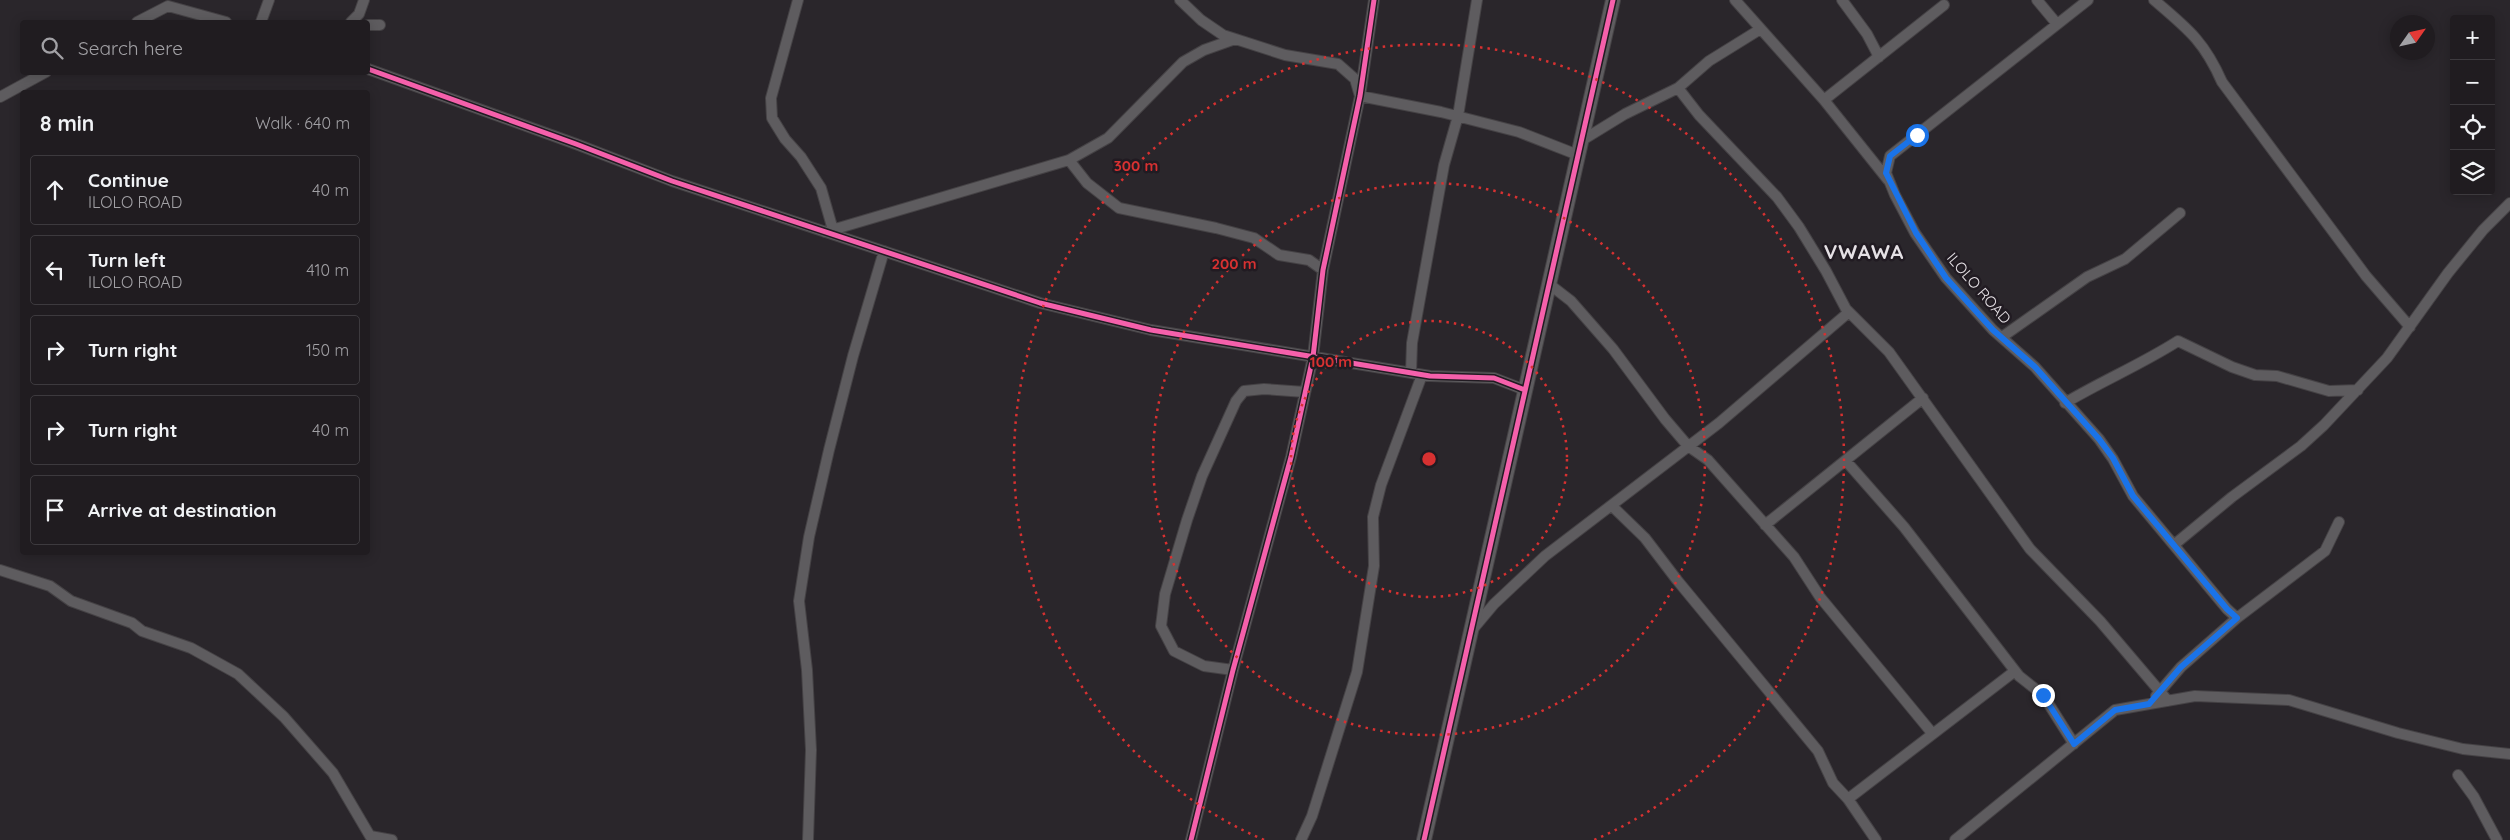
<!DOCTYPE html>
<html lang="en">
<head>
<meta charset="utf-8">
<style>
  :root { --surface:#201c20; --page:#282529; --text:#f1f3f6; --muted:#a2a1a5; --line:#3d3a3e }
  body { margin:0; font-family:Quicksand,sans-serif; background:var(--page); color:var(--text) }
  .controls { position:absolute; right:15px; top:15px; display:grid; overflow:hidden; border-radius:5px; box-shadow:0 2px 12px #0003 }
  .controls button { width:45px; height:45px; display:grid; place-items:center; padding:0; border:0; border-bottom:1px solid var(--line); background:var(--surface); color:var(--text); font:25px sans-serif }
  .compass { position:absolute; left:2390px; top:15px; width:45px; height:45px; border-radius:50%; background:var(--surface); box-shadow:0 2px 12px #0003; rotate:56deg }
  .stop { position:absolute; width:15px; height:15px; margin:-11px; border:4px solid #1a73e8; border-radius:50%; background:#fff }
  .stop.end { background:#1a73e8; border-color:#fff; box-shadow:0 1px 5px #0008 }
  .list { margin:0; padding:0; list-style:none }
  h2 { display:flex; justify-content:space-between; align-items:center; height:65px; margin:0; padding:0 20px; font-size:21px }
  h2 small { font-size:16px; font-weight:400; color:var(--muted) }
  .list li { display:grid; grid-template-columns:32px 1fr auto; gap:15px; align-items:center; box-sizing:border-box; height:70px; margin:0 10px 10px; padding:0 10px; border:1px solid var(--line); border-radius:5px }
  .list b { display:block; font-size:19px; white-space:nowrap }
  .list p { margin:0; font-size:16px; white-space:nowrap; color:var(--muted) }
  .list em { font-size:16px; font-style:normal; color:var(--muted) }
  .icon { flex:none; width:28px; height:28px; fill:none; stroke:currentColor; stroke-width:2; stroke-linecap:round; stroke-linejoin:round }
  .map { position:relative; flex:none; width:2510px; height:840px; overflow:hidden }
  .search { position:absolute; background:var(--surface); box-shadow:0 2px 12px #0003; left:20px; top:20px; width:350px; height:55px; display:flex; align-items:center; gap:12px; box-sizing:border-box; padding:0 18px; border-radius:5px; color:var(--muted); font-size:19px }
  .panel { position:absolute; background:var(--surface); box-shadow:0 2px 12px #0003; left:20px; top:90px; width:350px; height:465px; border-radius:5px }
  .map>svg:first-child { display:block }
  .lines { fill:none; stroke-linecap:round; stroke-linejoin:round }
  .street-casing { stroke:#454245; stroke-width:12 }
  .secondary-casing { stroke:#454245; stroke-width:16 }
  .street { stroke:#5e5c5f; stroke-width:10 }
  .secondary { stroke:#5e5c5f; stroke-width:14 }
  .cycleway-casing { stroke:#211b22; stroke-width:8 }
  .cycleway { stroke:#f560ab; stroke-width:5 }
  .route { stroke:#1a73e8; stroke-width:6 }
  .ring { fill:none; stroke:#d73131; stroke-width:2.5; stroke-dasharray:2.5 5 }
  .labels { text-anchor:middle; dominant-baseline:central; stroke-width:5; stroke-linejoin:round; paint-order:stroke }
  .street-label { font-size:15px; fill:#e5e1e5; stroke:#211b22 }
  .district-label { font-size:20px; font-weight:bold; letter-spacing:1px; fill:#e5e1e5; stroke:#211b22 }
  .centre { fill:#d73131; stroke:#211b22; stroke-width:2.5 }
  .ring-label { font-size:15px; text-anchor:middle; font-weight:bold; fill:#d73131; stroke:#211b22; stroke-width:5; stroke-linejoin:round; paint-order:stroke }
</style>
</head>
<body>
<div class="map">
<svg width="2510" height="840" viewBox="0 0 2510 840">
  <rect width="100%" height="100%" fill="#2a262b"/>
  <g class="lines">
    <defs>
      <path id="street" d="M798 0 771 98 772 118 785 139 801 157 821 188 833 230
        M1180 0 1201 20 1223 35 1285 55 1338 64 1355 79 1360 96 1441 112 1519 132 1578 155
        M1735 0 1824 100 1888 180
        M1842 0 1867 34 1879 57
        M2037 0 2057 24
        M2088 0 1890 156 1886 173 1895 195 1915 233 1946 278 1993 330 2035 367 2099 439 2113 459 2133 496 2227 609 2237 618
        M2154 0C2188 29 2204 41 2222 82L2366 276 2410 327
        M137 22 168 6 226 22
        M261 22 269 0
        M351 22 359 14 364 0
        M368 25H380
        M368 69 576 144 672 181 1040 303 1151 330 1430 376 1494 378 1525 390
        M1678 88 1699 115 1777 197 1799 227 1826 271 1846 309 1889 352 2030 549 2100 621 2168 701
        M0 97 46 72
        M1824 100 1944 5
        M1581 141 1625 114 1678 88 1709 61 1759 30
        M1069 160 1087 183 1119 208 1216 228 1254 238 1279 255 1309 260 1323 270
        M825 232 1069 160 1108 138 1183 62 1204 50 1235 39
        M1549 284 1571 301 1613 349 1665 419 1688 446 1708 460 1794 557 1820 597 1932 733
        M2002 337 2087 277 2125 259 2180 213
        M1411 373 1412 343 1444 165 1458 116 1477 0
        M2065 403C2102 381 2142 364 2178 341L2232 367 2255 375 2277 376 2329 391 2358 390
        M1846 461 1904 527 2019 676 2043 695 2074 744
        M1612 506 1645 538 1677 580 1818 751 1833 783 1848 799 1876 840
        M1765 525 1923 398
        M2175 544 2232 497 2301 446 2324 425 2387 358 2448 273 2483 230 2510 203
        M0 570 50 586 71 601 132 623 142 631 191 648 238 674 284 717 333 773 370 836 392 840
        M1473 629 1494 604 1545 556 1719 423 1849 312
        M1233 670 1204 666 1174 651 1161 626 1165 594 1187 520 1202 476 1236 401 1244 391 1264 389 1305 392
        M2156 696 2181 667 2237 618 2325 551 2339 522
        M2458 775 2474 797 2497 840
        M1848 799 2015 671
        M808 840 811 750 807 670 799 601 809 537 829 450 853 356 884 251
        M1191 840 1233 670 1291 457 1313 357 1323 270 1360 96 1374 0
        M1301 840 1312 816 1357 672 1374 566 1373 517 1381 485 1422 375
        M1955 840 2115 710 2195 696 2289 700 2398 733 2463 749 2510 754"/>
      <path id="secondary" d="M1424 840 1613 0"/>
    </defs>
    <use href="#street" class="street-casing"/>
    <use href="#secondary" class="secondary-casing"/>
    <use href="#street" class="street"/>
    <use href="#secondary" class="secondary"/>
    <defs>
      <path id="cycleway" d="M368 69 576 144 672 181 1040 303 1151 330 1430 376 1494 378 1525 390
        M1191 840 1233 670 1291 457 1313 357 1323 270 1360 96 1374 0
        M1424 840 1613 0"/>
    </defs>
    <use href="#cycleway" class="cycleway-casing"/>
    <use href="#cycleway" class="cycleway"/>
  </g>
  <g class="lines">
    <path class="route" d="M1917 135 1890 156 1886 173 1916 233 1946 278 1993 330 2035 367 2099 439 2113 458 2133 496 2227 609 2237 618 2181 667 2149 704 2115 710 2074 744 2043 695"/>
  </g>
  <g class="ring">
    <circle cx="1429" cy="459" r="138"/>
    <circle cx="1429" cy="459" r="276"/>
    <path d="M1264 840A415 415 0 1 1 1594 840"/>
  </g>
  <g class="labels">
    <g class="street-label">
      <text transform="translate(1979 288) rotate(49)">ILOLO ROAD</text>
    </g>
    <g class="district-label">
      <text x="1864" y="251">VWAWA</text>
    </g>
  </g>
  <circle cx="1429" cy="459" r="8" class="centre"/>
  <g class="ring-label">
    <text x="1136" y="171">300 m</text>
    <text x="1234" y="269">200 m</text>
    <text x="1331" y="367">100 m</text>
  </g>
</svg>
<div class="controls">
<button>+</button>
<button>−</button>
<button><svg class="icon" aria-label="locate" viewBox="0 0 24 24"><circle cx="12" cy="12" r="6"/><path d="M12 2v4M12 18v4M2 12h4M18 12h4"/></svg></button>
<button><svg class="icon" aria-label="layers" viewBox="0 0 24 24"><path d="M12 4l9 5-9 5-9-5zM3 14l9 5 9-5"/></svg></button>
</div>
<svg class="compass" viewBox="-18 -18 36 36"><path d="M0-13l5 13h-10z" fill="#e53935"/><path d="M0 13l5-13h-10z" fill="#a2a1a5"/></svg>
<div class="stop" style="left:1917px;top:135px"></div>
<div class="stop end" style="left:2043px;top:695px"></div>
<div class="search"><svg class="icon" aria-label="search" viewBox="0 0 24 24"><circle cx="10" cy="10" r="6"/><path d="M15 15l6 6"/></svg>Search here</div>
<section class="panel">
<h2>8 min<small>Walk · 640 m</small></h2>
<ul class="list">
<li><svg class="icon" aria-label="ahead" viewBox="0 0 24 24"><path d="M12 20V5M6 11l6-6 6 6"/></svg><div><b>Continue</b><p>ILOLO ROAD</p></div><em>40 m</em></li>
<li><svg class="icon" aria-label="left" viewBox="0 0 24 24"><path d="M17 20v-9H6M10 6l-5 5 5 5"/></svg><div><b>Turn left</b><p>ILOLO ROAD</p></div><em>410 m</em></li>
<li><svg class="icon" aria-label="right" viewBox="0 0 24 24"><path d="M7 20v-9h11M14 6l5 5-5 5"/></svg><div><b>Turn right</b></div><em>150 m</em></li>
<li><svg class="icon" aria-label="right" viewBox="0 0 24 24"><path d="M7 20v-9h11M14 6l5 5-5 5"/></svg><div><b>Turn right</b></div><em>40 m</em></li>
<li><svg class="icon" aria-label="arrive" viewBox="0 0 24 24"><path d="M6 21V4h12l-3 4 3 4H6"/></svg><div><b>Arrive at destination</b></div></li>
</ul>
</section>
</div>
</body>
</html>
